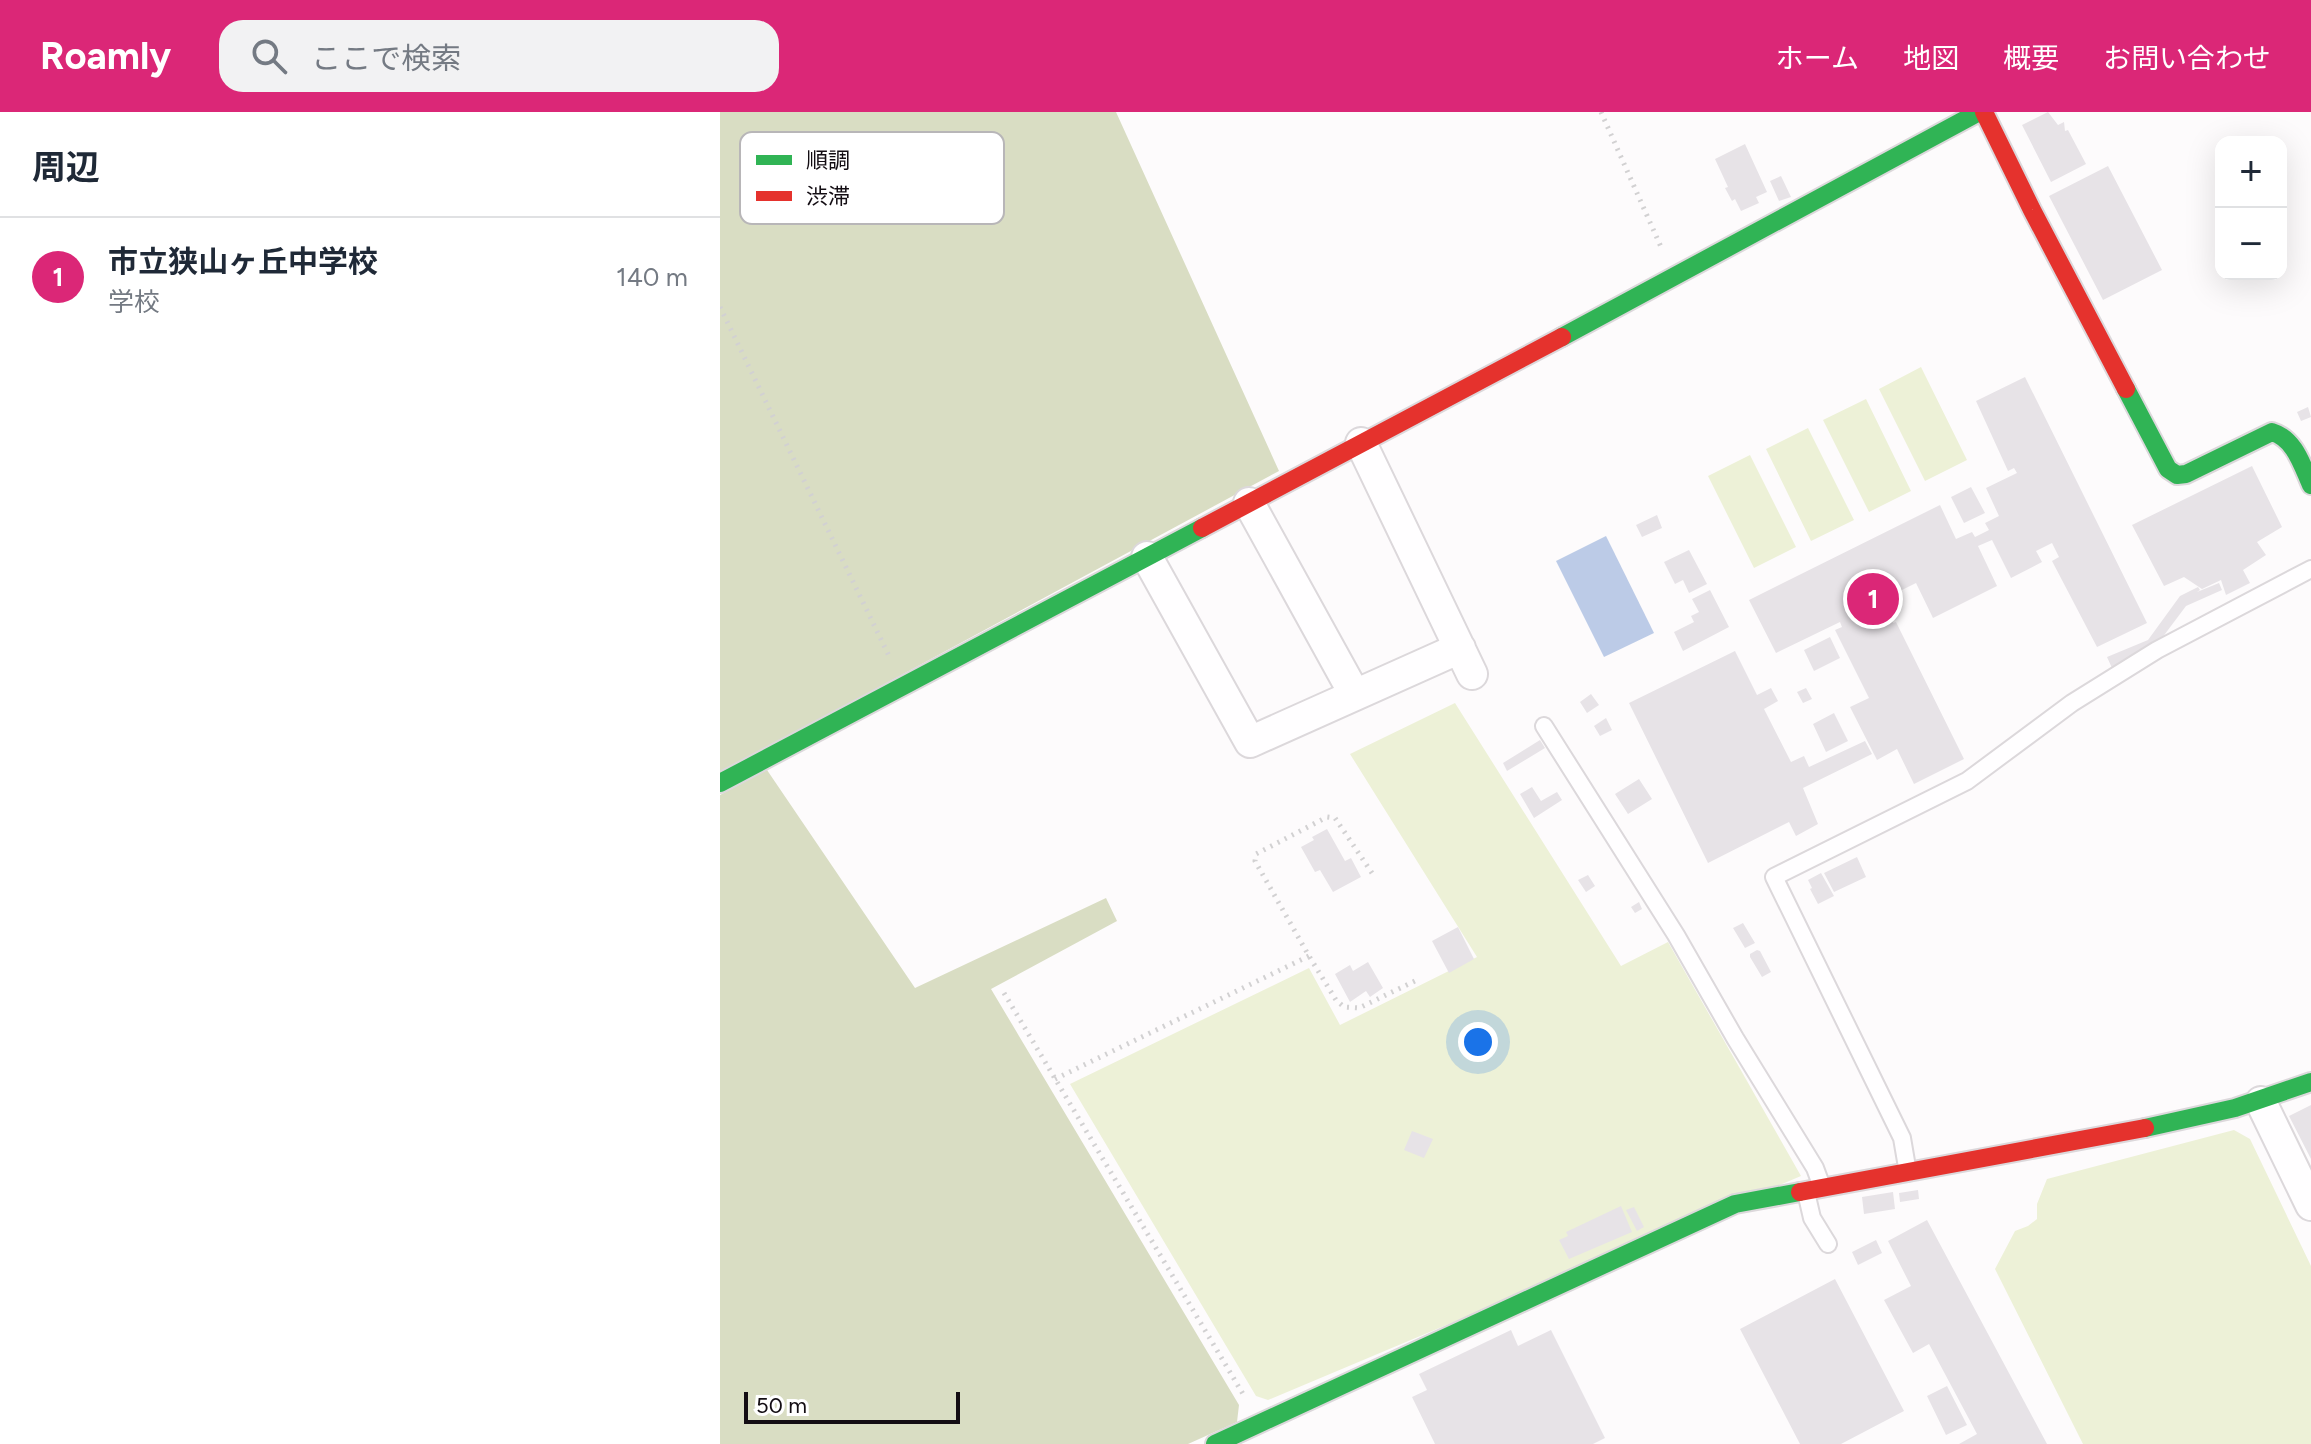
<!DOCTYPE html>
<html lang="ja">
<head>
<meta charset="utf-8">
<style>
  :root { --surface:#fff; --page:#f2f2f3; --text:#1f2937; --muted:#747a83; --line:#e0e1e3; --accent:#db2777 }
  body { margin:0; font-family:Figtree,"Noto Sans JP",sans-serif; background:var(--page); color:var(--text) }
  .controls { position:absolute; right:24px; top:24px; display:grid; overflow:hidden; border-radius:16px; box-shadow:0 8px 32px #0002 }
  .controls button { width:72px; height:72px; display:grid; place-items:center; padding:0; border:0; border-bottom:2px solid var(--line); background:var(--surface); color:var(--text); font:40px sans-serif }
  .scale { position:absolute; left:24px; bottom:20px; width:216px; box-sizing:border-box; padding-left:8px; border:4px solid #130d13; border-top:0; font-size:22px; line-height:28px; white-space:nowrap; color:#130d13; -webkit-text-stroke:6px #fff; paint-order:stroke }
  .you { position:absolute; left:758px; top:930px; width:28px; height:28px; margin:-20px; border:6px solid #fff; border-radius:50%; background:#1a73e8; box-shadow:0 0 0 12px #1a73e833 }
  .badge { display:grid; place-items:center; width:52px; height:52px; border-radius:50%; background:var(--accent); color:#fff; font-size:26px; font-weight:700 }
  .pin { position:absolute; translate:-50% -50%; border:4px solid #fff; box-shadow:0 2px 8px #0006 }
  .list { margin:0; padding:0; list-style:none }
  h2 { display:flex; justify-content:space-between; align-items:center; height:104px; margin:0; padding:0 32px; font-size:34px }
  h2 small { font-size:26px; font-weight:400; color:var(--muted) }
  .list li { display:grid; grid-template-columns:52px 1fr auto; gap:24px; align-items:center; box-sizing:border-box; height:120px; padding:0 32px; border-top:2px solid var(--line) }
  .list b { display:block; font-size:30px; white-space:nowrap }
  .list p { margin:0; font-size:26px; white-space:nowrap; color:var(--muted) }
  .list em { font-size:26px; font-style:normal; color:var(--muted) }
  .icon { flex:none; width:44px; height:44px; fill:none; stroke:currentColor; stroke-width:2; stroke-linecap:round; stroke-linejoin:round }
  .map { position:relative; flex:none; width:1591px; height:1332px; overflow:hidden }
  header { display:flex; align-items:center; gap:48px; box-sizing:border-box; height:112px; padding:0 40px; background:var(--accent); color:#fff }
  header strong { font-size:38px }
  nav { display:flex; gap:44px; margin-inline-start:auto; font-size:28px }
  .search { width:560px; height:72px; background:var(--page); display:flex; align-items:center; gap:20px; box-sizing:border-box; padding:0 28px; border-radius:24px; color:var(--muted); font-size:30px }
  main { display:flex }
  aside { flex:1; background:var(--surface) }
  .map>svg:first-child { display:block }
  .green { fill:#edf1d7 }
  .forest { fill:#d9ddc3 }
  .water { fill:#bccbe7 }
  .building { fill:#e7e3e7 }
  .lines { fill:none; stroke-linecap:round; stroke-linejoin:round }
  .lane-casing { stroke:#dcd8db; stroke-width:20 }
  .street-casing { stroke:#dcd8db; stroke-width:34 }
  .fast-casing { stroke:#dcd8db; stroke-width:22 }
  .jam-casing { stroke:#dcd8db; stroke-width:22 }
  .path { stroke:#d2d1d2; stroke-width:5; stroke-dasharray:2 6; stroke-linecap:butt }
  .lane { stroke:#fffeff; stroke-width:16 }
  .street { stroke:#fffeff; stroke-width:30 }
  .fast { stroke:#30b455; stroke-width:18 }
  .jam { stroke:#e5322d; stroke-width:18 }
  .key { fill:#fff; stroke:#b8b6b8; stroke-width:2 }
  .key-label { font-size:22px; fill:#130d13 }
</style>
</head>
<body>
<header>
<strong>Roamly</strong>
<div class="search"><svg class="icon" aria-label="search" viewBox="0 0 24 24"><circle cx="10" cy="10" r="6"/><path d="M15 15l6 6"/></svg>ここで検索</div>
<nav><a>ホーム</a><a>地図</a><a>概要</a><a>お問い合わせ</a></nav>
</header>
<main>
<aside>
<h2>周辺<small></small></h2>
<ul class="list">
<li><span class="badge">1</span><div><b>市立狭山ヶ丘中学校</b><p>学校</p></div><em>140 m</em></li>
</ul>
</aside>
<div class="map">
<svg width="1591" height="1332" viewBox="0 0 1591 1332">
  <rect width="100%" height="100%" fill="#fdfbfc"/>
  <path class="green" d="M1201 255 1247 348 1205 369 1159 277Z
    M1146 287 1191 379 1149 400 1103 308Z
    M1088 316 1134 408 1091 429 1046 337Z
    M1030 343 1076 435 1034 456 988 364Z
    M735 591 901 854 948 830 1081 1064 548 1288 536 1284 350 972 589 856 620 913 757 845 630 642Z
    M1514 1018 1530 1027 1591 1154V1332H1363L1275 1157 1295 1119 1308 1114 1317 1107V1092L1327 1067Z"/>
  <path class="forest" d="M0 0H396L559 359 0 661Z
    M47 658 195 876 386 786 397 809 271 877 519 1293 517 1310 468 1332H0V683Z"/>
  <path class="water" d="M886 424 934 521 884 545 836 449Z"/>
  <path class="building" d="M1328 0 1338 13 1344 10 1345 19 1348 18 1366 52 1331 70 1302 13Z
    M1025 32 1047 80 1036 85 1039 91 1021 99 1015 87 1012 89 1005 76 1008 75 995 47Z
    M1388 54 1442 158 1383 188 1329 84Z
    M1061 64 1071 85 1059 89 1050 69Z
    M1305 265 1427 511 1377 535 1332 449 1339 445 1332 431 1316 439 1322 450 1291 466 1272 428 1258 434 1277 474 1213 506 1196 471 1130 504 1132 508 1164 493 1173 511 1176 510 1244 647 1194 672 1177 637 1157 648 1130 595 1149 586 1115 518 1122 515 1120 510 1056 541 1029 488 1220 393 1236 427 1252 420 1255 425 1269 418 1265 411 1279 404 1266 376 1297 361 1294 356 1288 359 1256 289Z
    M1588 295 1591 305 1581 309 1577 300Z
    M1532 354 1562 415 1537 430 1546 443 1523 458 1530 471 1506 483 1501 468 1482 477 1464 465 1444 474 1412 413Z
    M1251 375 1265 401 1244 411 1231 385Z
    M937 403 942 416 922 425 916 413Z
    M969 438 987 472 969 481 963 468 955 472 944 450Z
    M1499 471 1502 478 1466 494 1436 534 1392 556 1387 545 1428 528 1460 484 1478 475 1480 478 1477 480Z
    M990 478 1009 515 963 539 954 520 974 510 971 504 979 500 972 487Z
    M1110 525 1120 546 1094 559 1084 538Z
    M1015 539 1037 583 1051 576 1058 589 1044 597 1071 650 1084 644 1089 655 1145 629 1152 642 1083 676 1098 712 1076 724 1069 710 988 751 909 591Z
    M1086 576 1092 587 1083 591 1077 580Z
    M871 582 879 593 867 601 860 590Z
    M1114 601 1128 629 1106 640 1093 612Z
    M886 606 892 618 880 624 874 614Z
    M820 628 825 636 787 659 783 651Z
    M919 667 932 687 908 702 895 682Z
    M812 675 821 689 837 680 842 688 814 706 800 682Z
    M607 717 625 749 631 746 641 765 613 780 600 758 595 760 581 735 594 728 592 725Z
    M1137 745 1146 765 1114 780 1104 761Z
    M1101 761 1114 784 1098 792 1090 777 1092 776 1088 768Z
    M868 763 875 774 866 780 858 768Z
    M919 790 922 797 915 801 911 795Z
    M1023 811 1035 831 1025 836 1013 816Z
    M738 815 754 847 729 861 712 829Z
    M1037 838 1040 839 1051 860 1042 865 1030 845V842Z
    M648 850 663 876 650 885 646 879 630 890 615 862 630 853 633 859Z
    M1591 993V1047L1569 1004Z
    M692 1019 713 1027 704 1046 684 1038Z
    M1198 1078 1199 1087 1180 1090 1179 1081Z
    M1173 1080 1175 1097 1144 1102 1142 1085Z
    M901 1094 912 1120 849 1147 839 1128 848 1124 846 1120Z
    M914 1095 924 1115 917 1119 906 1098Z
    M1207 1108 1327 1332H1239L1257 1322 1209 1232 1193 1241 1164 1188 1191 1174 1168 1129Z
    M1156 1128 1162 1141 1138 1153 1132 1140Z
    M1115 1167 1184 1299 1121 1332H1080L1020 1217Z
    M791 1218 798 1234 831 1218 885 1326 873 1332H715L692 1285 707 1278 699 1262Z
    M1227 1274 1247 1313 1226 1323 1207 1284Z"/>
  <g class="lines">
    <defs>
      <path id="lane" d="M824 614 956 823 1015 926 1095 1056 1102 1075
        M1188 1061 1182 1026 1054 765 1247 669 1352 591 1437 538 1591 457
        M1086 1080 1092 1106 1108 1132"/>
      <path id="street" d="M641 331 752 562
        M529 391 635 583
        M427 445 530 630 740 536
        M1541 990 1591 1093"/>
      <path id="fast" d="M842 225 1259 0
        M1406 277 1448 357 1457 363 1466 362 1552 320C1575 327 1582 353 1591 373
        M0 671 482 416
        M1425 1016 1515 996 1591 970
        M495 1332 1015 1092 1080 1080"/>
      <path id="jam" d="M1264 0 1312 98 1406 277
        M482 416 842 225
        M1080 1080 1425 1016"/>
    </defs>
    <use href="#lane" class="lane-casing"/>
    <use href="#street" class="street-casing"/>
    <use href="#fast" class="fast-casing"/>
    <use href="#jam" class="jam-casing"/>
    <path class="path" d="M881 0 941 135
      M0 195 169 544
      M652 761 615 706 607 705 536 742 535 749 589 844 616 888 624 895 639 896 697 868
      M284 881 523 1282
      M335 967 589 844"/>
    <use href="#lane" class="lane"/>
    <use href="#street" class="street"/>
    <use href="#fast" class="fast"/>
    <use href="#jam" class="jam"/>
  </g>
  <rect x="20" y="20" width="264" height="92" rx="12" class="key"/>
  <rect x="36" y="43" width="36" height="10" fill="#30b455"/>
  <rect x="36" y="79" width="36" height="10" fill="#e5322d"/>
  <g class="key-label">
    <text x="86" y="56">順調</text>
    <text x="86" y="92">渋滞</text>
  </g>
</svg>
<div class="controls">
<button>+</button>
<button>−</button>
</div>
<div class="scale">50 m</div>
<div class="you"></div>
<div class="pin badge" style="left:1153px;top:487px">1</div>
</div>
</main>
</body>
</html>
